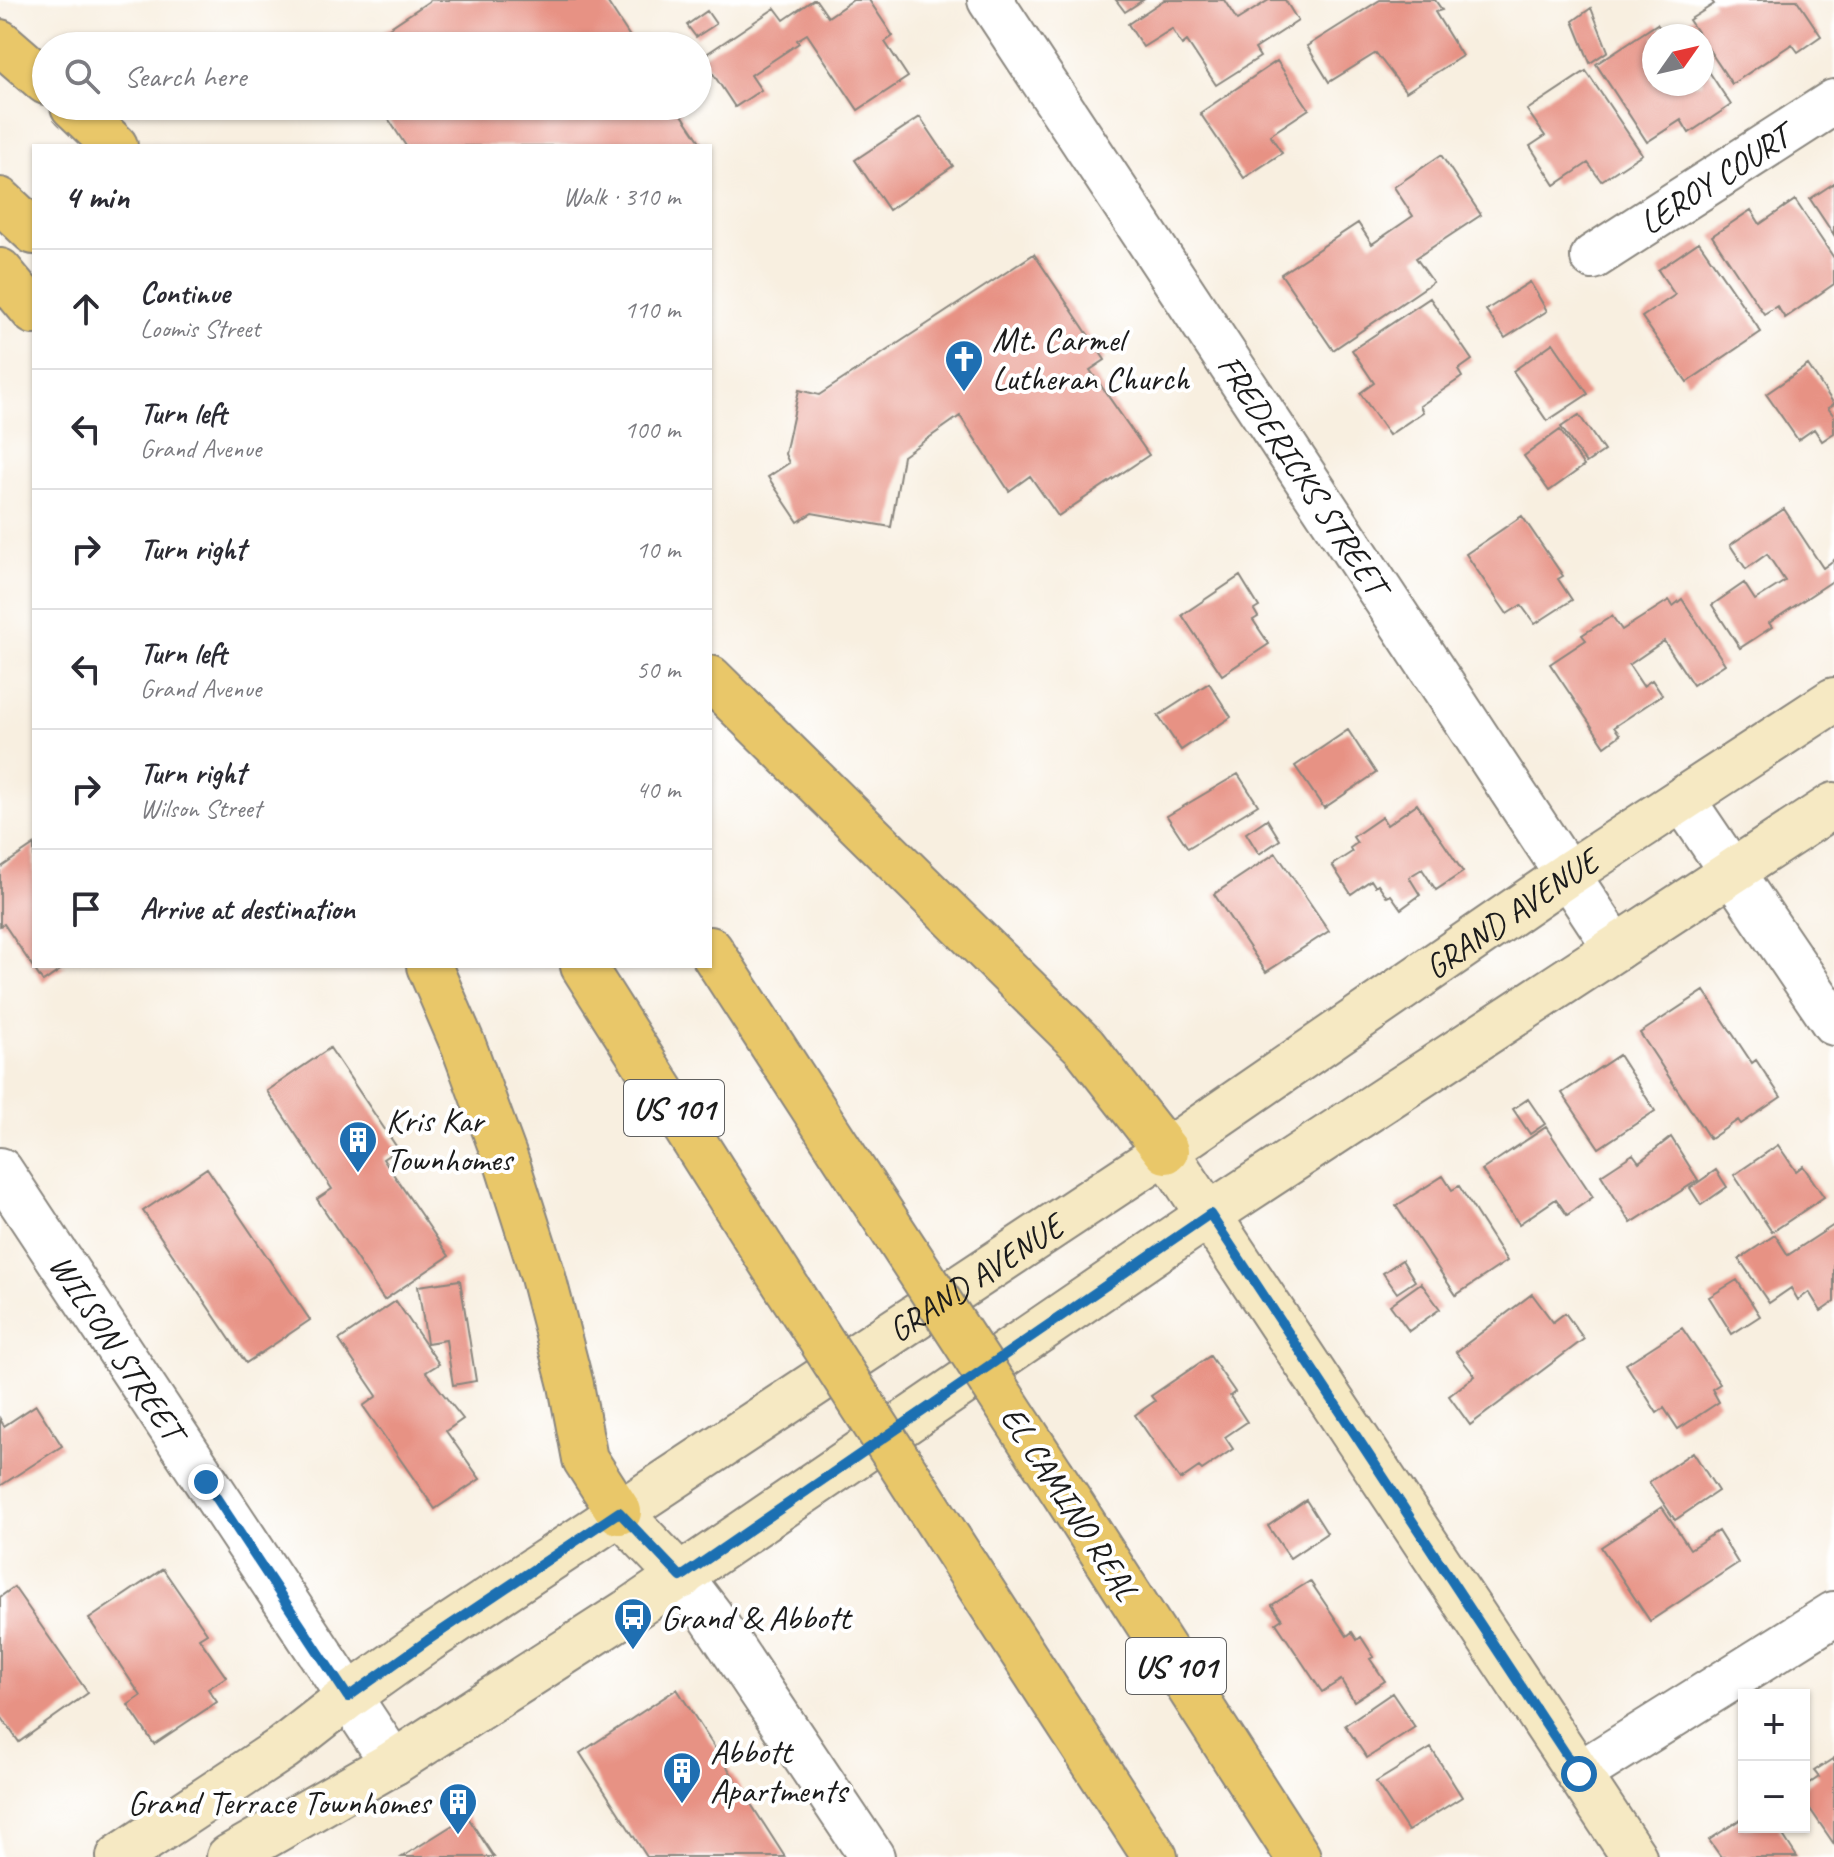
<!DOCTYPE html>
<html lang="en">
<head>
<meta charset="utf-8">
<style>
  :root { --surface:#fff; --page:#f7f7f7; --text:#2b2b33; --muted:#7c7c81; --line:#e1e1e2 }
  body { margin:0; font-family:Caveat,sans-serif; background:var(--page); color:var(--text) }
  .controls { position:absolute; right:24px; bottom:24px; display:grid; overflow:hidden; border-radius:0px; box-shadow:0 2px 6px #0004 }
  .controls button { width:72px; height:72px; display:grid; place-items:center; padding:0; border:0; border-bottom:2px solid var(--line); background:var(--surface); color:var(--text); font:40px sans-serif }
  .compass { position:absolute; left:1642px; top:24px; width:72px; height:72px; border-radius:50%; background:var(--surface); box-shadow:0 2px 6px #0004; rotate:56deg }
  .stop { position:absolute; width:24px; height:24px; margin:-18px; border:6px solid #1f6fb2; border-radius:50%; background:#fff }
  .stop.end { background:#1f6fb2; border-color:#fff; box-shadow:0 2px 8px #0008 }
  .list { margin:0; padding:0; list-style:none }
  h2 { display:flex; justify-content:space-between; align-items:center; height:104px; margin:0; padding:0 32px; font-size:34px }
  h2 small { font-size:26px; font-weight:400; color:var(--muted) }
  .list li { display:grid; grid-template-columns:52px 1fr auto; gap:24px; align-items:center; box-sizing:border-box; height:120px; padding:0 32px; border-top:2px solid var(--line) }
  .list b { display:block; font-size:30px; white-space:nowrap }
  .list p { margin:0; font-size:26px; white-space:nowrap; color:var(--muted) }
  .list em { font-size:26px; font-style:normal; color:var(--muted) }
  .icon { flex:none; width:44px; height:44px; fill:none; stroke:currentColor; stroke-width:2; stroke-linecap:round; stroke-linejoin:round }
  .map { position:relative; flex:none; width:1834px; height:1857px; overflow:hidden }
  .search { position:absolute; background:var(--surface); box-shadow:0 2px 6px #0004; left:32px; top:32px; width:680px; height:88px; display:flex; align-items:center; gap:20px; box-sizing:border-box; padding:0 28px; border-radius:44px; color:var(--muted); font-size:30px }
  .panel { position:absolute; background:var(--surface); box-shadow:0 2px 6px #0004; left:32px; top:144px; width:680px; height:824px; border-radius:0px }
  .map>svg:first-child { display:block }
  .building { fill:#e79284 }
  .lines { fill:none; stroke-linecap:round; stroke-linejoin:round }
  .street-casing { stroke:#8a867e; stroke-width:48 }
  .secondary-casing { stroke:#8a867e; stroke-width:48 }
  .highway-casing { stroke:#8a867e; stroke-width:48 }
  .street { stroke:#fff; stroke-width:44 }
  .secondary { stroke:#f6e9c3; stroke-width:44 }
  .highway { stroke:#e9c769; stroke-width:44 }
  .highway-bridge-casing { stroke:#8a867e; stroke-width:48; stroke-linecap:butt }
  .highway-bridge { stroke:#e9c769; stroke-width:44 }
  .route { stroke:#1f6fb2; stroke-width:10 }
  .labels { text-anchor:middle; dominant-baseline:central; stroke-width:8; stroke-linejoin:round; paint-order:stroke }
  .shield { fill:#fff; stroke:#606060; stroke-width:2 }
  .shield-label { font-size:32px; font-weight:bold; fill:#1c1c1c }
  .street-label { font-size:34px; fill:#1c1c1c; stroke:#fff }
  .poi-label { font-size:34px; fill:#1c1c1c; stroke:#fff; text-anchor:start }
</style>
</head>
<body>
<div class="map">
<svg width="1834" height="1857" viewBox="0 0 1834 1857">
  <rect width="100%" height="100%" fill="#fff"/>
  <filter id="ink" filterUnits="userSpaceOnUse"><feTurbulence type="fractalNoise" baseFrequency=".0125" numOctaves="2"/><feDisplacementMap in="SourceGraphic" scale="16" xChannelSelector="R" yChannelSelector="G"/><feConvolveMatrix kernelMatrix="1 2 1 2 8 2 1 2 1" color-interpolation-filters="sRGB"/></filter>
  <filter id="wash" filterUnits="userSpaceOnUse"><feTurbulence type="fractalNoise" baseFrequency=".006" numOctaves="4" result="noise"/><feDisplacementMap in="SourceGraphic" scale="32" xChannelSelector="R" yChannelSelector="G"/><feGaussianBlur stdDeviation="1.8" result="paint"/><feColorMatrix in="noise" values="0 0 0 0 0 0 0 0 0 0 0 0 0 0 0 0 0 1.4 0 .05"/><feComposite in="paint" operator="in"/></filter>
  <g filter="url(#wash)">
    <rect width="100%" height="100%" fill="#f8efe0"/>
    <g id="blocks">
      <path class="building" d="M431 0H606L636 46H362Z
        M813 0H816L828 17 853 0H869L893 36 885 42 908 77 858 110 807 34 797 40 799 43 751 75 761 90 735 107 702 57 775 8 784 20Z
        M1116 0H1143L1125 12Z
        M1164 0H1224L1237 20 1269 0H1285L1298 21 1255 49 1260 57 1216 85 1187 41 1182 45 1172 29 1143 47 1128 24Z
        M1380 0H1435L1442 10 1435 12 1462 56 1406 92 1376 53 1329 82 1307 46Z
        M1711 0H1797L1821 36 1798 52 1792 44 1732 84 1689 20 1714 4Z
        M1591 8 1608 51 1590 63 1573 21Z
        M707 11 716 24 696 37 687 25Z
        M1657 24 1666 36H1654V84H1702V61L1731 105 1689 133 1681 120 1647 142 1596 64Z
        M1679 27 1685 36H1666Z
        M1277 61 1309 109 1270 135 1282 153 1244 178 1200 113Z
        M1586 71 1642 154 1601 181 1588 163 1555 185 1530 146 1545 136 1527 110Z
        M380 106H676L703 146H406Z
        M920 117 953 166 889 210 855 160Z
        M1441 155 1481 215 1416 258 1433 282 1333 350 1281 274 1358 223 1372 244 1413 216 1394 187Z
        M1834 183V235L1810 199Z
        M1795 200 1834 258V284L1785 318 1777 306 1764 314 1712 236 1751 210 1760 224Z
        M1699 242 1761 332 1687 382 1642 317 1675 295 1658 270Z
        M1034 254 1105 360 1090 370 1149 455 1058 516 1030 476 1009 491 960 416 903 456 891 527 812 513 798 522 768 477 789 463 785 454 799 390 819 395Z
        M1530 282 1547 311 1505 338 1486 310Z
        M1430 298 1472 360 1458 370 1462 377 1420 406 1423 412 1389 435 1360 393 1374 383 1352 350Z
        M1553 343 1588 394 1547 421 1513 371Z
        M1808 365 1834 404 1828 408 1834 416V433L1822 441 1814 429 1798 440 1766 394Z
        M1579 415 1604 451 1586 463 1561 427Z
        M1560 430 1584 466 1549 491 1524 456Z
        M1784 509 1823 568 1834 560V580L1769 623 1772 627 1740 648 1712 605 1744 583 1755 600 1785 581 1767 554 1746 569 1730 545Z
        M1522 516 1563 576 1558 579 1572 600 1535 624 1521 605 1507 614 1466 554Z
        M1240 576 1259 607 1254 610 1258 617 1253 620 1269 644 1222 675 1182 615Z
        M1682 599 1725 664 1693 685 1664 641 1629 665 1643 686 1652 680 1662 695 1614 727 1620 735 1605 746 1550 664 1586 640 1582 635 1612 616 1622 630 1669 600 1673 606Z
        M1209 683 1231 717 1181 750 1158 716Z
        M1348 730 1376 773 1324 808 1295 766Z
        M1238 774 1258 805 1188 848 1167 816Z
        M1417 804 1463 872 1436 890 1422 869 1409 877 1420 895 1401 909 1391 895 1387 897 1378 884 1375 886 1371 880 1351 894 1332 865 1352 852 1350 848 1357 843 1353 837 1382 817 1387 825Z
        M1267 819 1280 840 1259 854 1246 833Z
        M34 845V966H66L43 982 4 924 0 926V868Z
        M1276 853 1329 931 1266 972 1214 894Z
        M1704 991 1752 1063 1756 1060 1781 1097 1741 1124 1738 1120 1710 1139 1640 1033Z
        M330 1048 398 1149 383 1159 449 1256 384 1300 317 1199 332 1189 267 1091Z
        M1619 1055 1655 1111 1599 1148 1562 1093Z
        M1528 1099 1545 1124 1530 1134 1513 1109Z
        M1546 1127 1593 1197 1567 1215 1556 1199 1519 1224 1482 1170Z
        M1671 1137 1698 1180 1631 1223 1601 1175 1633 1154 1639 1162Z
        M1778 1145 1796 1171 1803 1166 1824 1197 1772 1232 1734 1175Z
        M207 1168 310 1320 246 1363 143 1211Z
        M1716 1170 1727 1187 1701 1205 1690 1188Z
        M1443 1176 1452 1190 1459 1186 1507 1261 1456 1295 1396 1206Z
        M1834 1225V1302L1821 1311 1809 1292 1798 1300 1791 1288 1769 1303 1739 1259 1775 1235 1788 1255Z
        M1402 1260 1415 1281 1397 1293 1383 1273Z
        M460 1280 476 1381 453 1385 446 1340 427 1343 418 1286Z
        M1737 1280 1760 1316 1732 1334 1709 1297Z
        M1421 1283 1440 1309 1409 1331 1390 1305Z
        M1532 1294 1553 1322 1565 1313 1584 1339 1470 1425 1449 1396 1475 1376 1456 1352Z
        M396 1301 439 1364 426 1372 463 1419 446 1431 480 1479 435 1509 363 1406 377 1396 339 1340Z
        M1682 1328 1720 1384 1712 1389 1719 1402 1678 1429 1664 1408 1657 1413 1626 1364Z
        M1210 1356 1235 1392 1230 1396 1247 1422 1225 1437 1233 1449 1202 1470 1199 1467 1180 1480 1135 1415 1155 1401 1151 1396Z
        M36 1405 62 1446 0 1486V1419L4 1426Z
        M1693 1452 1718 1491 1675 1520 1649 1482Z
        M1306 1500 1327 1533 1290 1558 1268 1526Z
        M1662 1507 1690 1549 1718 1531 1738 1563 1650 1621 1601 1547Z
        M163 1569 207 1633 199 1638 226 1677 208 1689 217 1702 154 1744 128 1705 141 1696 89 1619Z
        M1310 1581 1347 1636 1352 1632 1357 1640 1361 1637 1374 1657 1370 1659 1385 1681 1354 1701 1341 1680 1322 1692 1276 1623 1282 1619 1272 1605Z
        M14 1587 88 1693 19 1742 0 1715V1597Z
        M677 1689 785 1857H647L580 1753Z
        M1392 1693 1415 1727 1367 1758 1345 1725Z
        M1431 1748 1462 1797 1408 1831 1376 1782Z
        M1834 1758V1844L1804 1800V1787L1819 1777 1814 1771Z
        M467 1816 494 1857H402Z
        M1744 1817V1827H1783L1779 1829 1797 1857H1721L1709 1840Z"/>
    </g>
  </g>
  <g filter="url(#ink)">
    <use href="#blocks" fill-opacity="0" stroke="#8a867e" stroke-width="2"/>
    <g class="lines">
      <defs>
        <g id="street">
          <path id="s1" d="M990 0 1616 948"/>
          <path id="s2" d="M1593 257 1834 102"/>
          <path d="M1683 800 1834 1023"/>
          <path id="s3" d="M0 1170 393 1763"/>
          <path d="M681 1577 710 1615 872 1857"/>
          <path d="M1579 1774 1834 1614"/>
        </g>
        <g id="secondary">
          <path d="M1166 1151 1634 1857"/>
          <path d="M619 1512 681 1577"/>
          <path id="s4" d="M119 1857 283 1748 348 1697 428 1640 1166 1151 1568 874 1834 700"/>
          <path d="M229 1857 393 1763 632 1609 1210 1214 1834 805"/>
        </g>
        <path id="highway" d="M0 42 46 82
          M73 106 115 146
          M0 200 34 232
          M0 271 34 312
          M710 678 1084 1046 1166 1151
          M710 949 863 1185
          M429 966 464 1047 508 1166 542 1273 571 1385 585 1459 619 1512
          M583 966 763 1250
          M1053 1476 1298 1857
          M950 1541 1155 1857"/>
      </defs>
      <use href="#street" class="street-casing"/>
      <use href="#secondary" class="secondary-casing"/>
      <use href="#highway" class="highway-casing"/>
      <use href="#street" class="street"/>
      <use href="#secondary" class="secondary"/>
      <use href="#highway" class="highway"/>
      <defs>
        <path id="highway-bridge" d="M863 1185 1053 1476
          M763 1250 950 1541"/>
      </defs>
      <use href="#highway-bridge" class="highway-bridge-casing"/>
      <use href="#highway-bridge" class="highway-bridge"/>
    </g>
  </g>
  <g class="lines" filter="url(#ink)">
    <path class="route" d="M206 1482 348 1697 428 1640 619 1512 681 1577 1210 1214 1579 1774"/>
  </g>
  <defs>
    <symbol id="church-pin" viewBox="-11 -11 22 30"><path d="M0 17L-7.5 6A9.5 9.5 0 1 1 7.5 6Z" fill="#1f6fb2" stroke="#fff"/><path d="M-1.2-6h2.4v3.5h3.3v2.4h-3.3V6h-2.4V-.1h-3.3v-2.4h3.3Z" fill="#fff"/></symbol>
    <symbol id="building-pin" viewBox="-11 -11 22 30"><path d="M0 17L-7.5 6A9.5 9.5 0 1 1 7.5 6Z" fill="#1f6fb2" stroke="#fff"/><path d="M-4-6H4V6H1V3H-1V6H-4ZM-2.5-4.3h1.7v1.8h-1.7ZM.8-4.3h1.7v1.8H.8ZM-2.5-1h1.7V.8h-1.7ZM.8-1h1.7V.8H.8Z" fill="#fff"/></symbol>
    <symbol id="bus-pin" viewBox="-11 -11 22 30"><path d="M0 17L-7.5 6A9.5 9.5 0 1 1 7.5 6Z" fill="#1f6fb2" stroke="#fff"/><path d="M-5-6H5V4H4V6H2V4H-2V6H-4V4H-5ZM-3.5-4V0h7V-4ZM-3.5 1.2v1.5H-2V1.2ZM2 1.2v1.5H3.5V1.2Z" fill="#fff"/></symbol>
  </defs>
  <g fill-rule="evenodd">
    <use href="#church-pin" x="942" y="337" width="44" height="60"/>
    <use href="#building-pin" x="336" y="1118" width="44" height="60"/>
    <use href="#bus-pin" x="611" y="1595" width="44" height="60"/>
    <use href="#building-pin" x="660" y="1749" width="44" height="60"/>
    <use href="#building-pin" x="436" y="1780" width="44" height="60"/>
  </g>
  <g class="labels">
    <g class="shield">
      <rect x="624" y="1080" width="100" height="56" rx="6"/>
      <rect x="1126" y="1638" width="100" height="56" rx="6"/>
    </g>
    <g class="shield-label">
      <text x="674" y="1108">US 101</text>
      <text x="1176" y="1666">US 101</text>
    </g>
    <g class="street-label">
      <text stroke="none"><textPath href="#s2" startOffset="144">LEROY COURT</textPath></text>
      <text stroke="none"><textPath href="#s1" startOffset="568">FREDERICKS STREET</textPath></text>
      <text stroke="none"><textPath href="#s4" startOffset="1682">GRAND AVENUE</textPath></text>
      <text stroke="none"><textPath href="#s4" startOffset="1034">GRAND AVENUE</textPath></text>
      <text stroke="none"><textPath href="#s3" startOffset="212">WILSON STREET</textPath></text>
      <text transform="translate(1070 1503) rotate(57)">EL CAMINO REAL</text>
    </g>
    <g class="poi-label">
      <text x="992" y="339">Mt. Carmel<tspan x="992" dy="39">Lutheran Church</tspan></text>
      <text x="386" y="1120">Kris Kar<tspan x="386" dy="39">Townhomes</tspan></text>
      <text x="661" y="1617">Grand &amp; Abbott</text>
      <text x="710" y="1751">Abbott<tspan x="710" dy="39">Apartments</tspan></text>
      <text x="430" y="1802" text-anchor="end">Grand Terrace Townhomes</text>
    </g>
  </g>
</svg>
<div class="controls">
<button>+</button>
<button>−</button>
</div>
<svg class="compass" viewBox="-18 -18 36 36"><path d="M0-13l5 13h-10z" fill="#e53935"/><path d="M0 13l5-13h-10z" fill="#7c7c81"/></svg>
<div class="stop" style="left:1579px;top:1774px"></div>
<div class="stop end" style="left:206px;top:1482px"></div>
<div class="search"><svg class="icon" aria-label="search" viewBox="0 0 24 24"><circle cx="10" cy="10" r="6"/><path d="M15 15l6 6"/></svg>Search here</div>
<section class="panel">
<h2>4 min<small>Walk · 310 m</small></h2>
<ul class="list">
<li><svg class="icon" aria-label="ahead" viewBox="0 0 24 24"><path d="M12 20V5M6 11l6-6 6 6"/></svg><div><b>Continue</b><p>Loomis Street</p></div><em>110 m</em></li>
<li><svg class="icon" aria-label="left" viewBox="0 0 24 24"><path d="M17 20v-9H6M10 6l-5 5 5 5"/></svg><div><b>Turn left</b><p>Grand Avenue</p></div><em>100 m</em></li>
<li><svg class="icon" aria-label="right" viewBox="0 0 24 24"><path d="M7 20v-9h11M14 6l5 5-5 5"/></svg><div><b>Turn right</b></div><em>10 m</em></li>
<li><svg class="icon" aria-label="left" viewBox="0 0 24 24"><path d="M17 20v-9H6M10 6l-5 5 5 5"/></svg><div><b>Turn left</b><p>Grand Avenue</p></div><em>50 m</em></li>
<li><svg class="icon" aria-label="right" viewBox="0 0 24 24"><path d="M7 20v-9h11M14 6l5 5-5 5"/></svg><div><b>Turn right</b><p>Wilson Street</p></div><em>40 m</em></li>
<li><svg class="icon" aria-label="arrive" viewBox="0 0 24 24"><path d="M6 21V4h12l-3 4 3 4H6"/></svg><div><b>Arrive at destination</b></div></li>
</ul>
</section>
</div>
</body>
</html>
